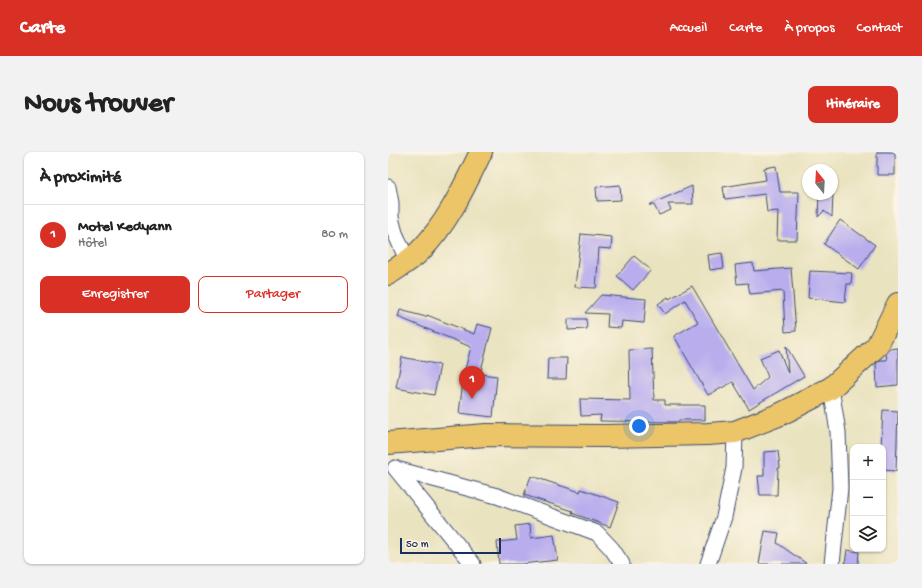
<!DOCTYPE html>
<html lang="fr">
<head>
<meta charset="utf-8">
<style>
  :root { --surface:#fff; --page:#f2f2f2; --text:#222; --muted:#767676; --line:#e0e0e0; --accent:#d93025 }
  body { margin:0; font-family:"Gochi Hand",sans-serif; background:var(--page); color:var(--text) }
  .controls { position:absolute; right:12px; bottom:12px; display:grid; overflow:hidden; border-radius:8px; box-shadow:0 1px 3px #0004 }
  .controls button { width:36px; height:36px; display:grid; place-items:center; padding:0; border:0; border-bottom:1px solid var(--line); background:var(--surface); color:var(--text); font:20px sans-serif }
  .compass { position:absolute; left:414px; top:12px; width:36px; height:36px; border-radius:50%; background:var(--surface); box-shadow:0 1px 3px #0004; rotate:342deg }
  .scale { position:absolute; left:12px; bottom:10px; width:101px; box-sizing:border-box; padding-left:4px; border:2px solid #1b2f5e; border-top:0; font-size:11px; line-height:14px; white-space:nowrap; color:#1b2f5e; -webkit-text-stroke:3px #fcf5e5; paint-order:stroke }
  .you { position:absolute; left:251px; top:274px; width:14px; height:14px; margin:-10px; border:3px solid #fff; border-radius:50%; background:#1a73e8; box-shadow:0 0 0 6px #1a73e833 }
  .badge { display:grid; place-items:center; width:26px; height:26px; border-radius:50%; background:var(--accent); color:#fff; font-size:13px; font-weight:700 }
  .pin { position:absolute; translate:-50% -33px; filter:drop-shadow(0 1px 2px #0008) }
  .pin::after { content:''; position:absolute; top:21px; width:14px; height:12px; background:inherit; clip-path:polygon(0 0,100% 0,50% 100%) }
  .list { margin:0; padding:0; list-style:none }
  h2 { display:flex; justify-content:space-between; align-items:center; height:52px; margin:0; padding:0 16px; font-size:17px }
  h2 small { font-size:13px; font-weight:400; color:var(--muted) }
  .list li { display:grid; grid-template-columns:26px 1fr auto; gap:12px; align-items:center; box-sizing:border-box; height:60px; padding:0 16px; border-top:1px solid var(--line) }
  .list b { display:block; font-size:15px; white-space:nowrap }
  .list p { margin:0; font-size:13px; white-space:nowrap; color:var(--muted) }
  .list em { font-size:13px; font-style:normal; color:var(--muted) }
  .actions { display:flex; gap:8px; padding:12px 16px }
  .actions a { flex:1; padding:9px 0; border:1px solid var(--accent); border-radius:8px; text-align:center; font-size:14px; color:var(--accent) }
  .actions .main { background:var(--accent); color:#fff }
  .icon { flex:none; width:22px; height:22px; fill:none; stroke:currentColor; stroke-width:2; stroke-linecap:round; stroke-linejoin:round }
  .map { position:relative; flex:none; width:510px; height:412px; overflow:hidden; border-radius:8px }
  header { display:flex; align-items:center; gap:24px; box-sizing:border-box; height:56px; padding:0 20px; background:var(--accent); color:#fff }
  header strong { font-size:19px }
  nav { display:flex; gap:22px; margin-inline-start:auto; font-size:14px }
  .intro { display:flex; align-items:center; justify-content:space-between; box-sizing:border-box; height:96px; padding:0 24px }
  h1 { margin:0; font-size:28px }
  .button { padding:10px 18px; border-radius:8px; background:var(--accent); color:#fff; font-size:14px; font-weight:700 }
  main { display:flex; gap:24px; padding:0 24px }
  aside { flex:1; background:var(--surface); border-radius:8px; box-shadow:0 1px 3px #0004 }
  .map>svg:first-child { display:block }
  .building { fill:#b9adee }
  .lines { fill:none; stroke-linecap:round; stroke-linejoin:round }
  .minor-casing { stroke:#3a4a6d; stroke-width:17 }
  .highway-casing { stroke:#3a4a6d; stroke-width:24 }
  .minor { stroke:#fff; stroke-width:15 }
  .highway { stroke:#ecc569; stroke-width:22 }
</style>
</head>
<body>
<header>
<strong>Carte</strong>
<nav><a>Accueil</a><a>Carte</a><a>À propos</a><a>Contact</a></nav>
</header>
<div class="intro"><h1>Nous trouver</h1><a class="button">Itinéraire</a></div>
<main>
<aside>
<h2>À proximité<small></small></h2>
<ul class="list">
<li><span class="badge">1</span><div><b>Motel Kedyann</b><p>Hôtel</p></div><em>80 m</em></li>
</ul>
<div class="actions"><a class="main">Enregistrer</a><a>Partager</a></div>
</aside>
<div class="map">
<svg width="510" height="412" viewBox="0 0 510 412">
  <rect width="100%" height="100%" fill="#fcf5e5"/>
  <filter id="ink" filterUnits="userSpaceOnUse"><feTurbulence type="fractalNoise" baseFrequency=".025" numOctaves="2"/><feDisplacementMap in="SourceGraphic" scale="8" xChannelSelector="R" yChannelSelector="G"/><feConvolveMatrix kernelMatrix="1 2 1 2 8 2 1 2 1" color-interpolation-filters="sRGB"/></filter>
  <filter id="wash" filterUnits="userSpaceOnUse"><feTurbulence type="fractalNoise" baseFrequency=".012" numOctaves="4" result="noise"/><feDisplacementMap in="SourceGraphic" scale="16" xChannelSelector="R" yChannelSelector="G"/><feGaussianBlur stdDeviation="0.9" result="paint"/><feColorMatrix in="noise" values="0 0 0 0 0 0 0 0 0 0 0 0 0 0 0 0 0 1.4 0 .05"/><feComposite in="paint" operator="in"/></filter>
  <g filter="url(#wash)">
    <rect width="100%" height="100%" fill="#eae3c0"/>
    <g id="blocks">
      <path class="building" d="M489 0H507V23H489Z
        M388 14 392 40H411L409 88H389L390 59 379 60 377 42 337 47 335 35 378 28 376 16Z
        M232 33 233 48 209 49 208 35Z
        M304 34 305 52H280L283 58 271 63 266 53H261Z
        M431 42H445L444 65 436 59 430 65Z
        M452 68 487 93 471 117 436 92Z
        M193 82 224 85 223 97 211 96 208 136 187 135Z
        M334 101 336 116 322 118 320 103Z
        M246 104 263 118 245 138 229 124Z
        M365 111 366 119 403 116 408 179 397 180 395 139 362 142 360 131 349 132 347 113Z
        M422 119 464 121 463 132H459L457 150 420 146Z
        M304 134 365 238 380 225 372 206 391 198 400 221 398 194 416 224 361 257 345 230 320 243 286 184 310 170 297 148 277 162 270 152 280 145 281 147Z
        M213 143 258 147 256 171 234 169 233 176 219 175 220 162 197 161Z
        M12 158 38 165 39 163 86 182 89 172 104 176 92 222 109 224 105 265 71 261 76 221 83 195 10 165Z
        M180 167H198L199 177 180 178Z
        M510 196V233L489 235 488 212 492 208H499L498 202 502 197Z
        M264 197 266 248H277V253H317V268H291V270L212 269 213 263 193 264 192 247 242 248 241 198Z
        M14 205 52 213 46 243 8 236Z
        M160 206H179L178 227H159Z
        M495 258 510 259 508 319 495 318V295H493Z
        M390 299 392 316H390L389 343H372L370 324H376V300Z
        M143 324 192 340 193 337 231 350 222 375 184 361 185 359 136 343Z
        M142 372 143 386 166 383 170 408 134 412H111L109 390 129 388 127 374Z
        M377 379 391 381 389 391 419 412H371Z
        M459 398 471 400 470 412H457Z"/>
    </g>
  </g>
  <g filter="url(#ink)">
    <use href="#blocks" fill-opacity="0" stroke="#3a4a6d" stroke-width="1"/>
    <g class="lines">
      <defs>
        <path id="minor" d="M0 35 3 51V66L7 81 20 110
          M443 236 450 280 452 336 444 412
          M7 316 85 412
          M8 317 109 344 209 381 224 397 234 412
          M320 412 336 365 346 316 347 280"/>
        <path id="highway" d="M0 122C11 115 23 108 32 99 60 71 76 35 93 0
          M0 291 98 283 217 284 320 282 347 280 393 262 443 236 489 194 510 152"/>
      </defs>
      <use href="#minor" class="minor-casing"/>
      <use href="#highway" class="highway-casing"/>
      <use href="#minor" class="minor"/>
      <use href="#highway" class="highway"/>
    </g>
  </g>
</svg>
<div class="controls">
<button>+</button>
<button>−</button>
<button><svg class="icon" aria-label="layers" viewBox="0 0 24 24"><path d="M12 4l9 5-9 5-9-5zM3 14l9 5 9-5"/></svg></button>
</div>
<svg class="compass" viewBox="-18 -18 36 36"><path d="M0-13l5 13h-10z" fill="#e53935"/><path d="M0 13l5-13h-10z" fill="#767676"/></svg>
<div class="scale">50 m</div>
<div class="you"></div>
<div class="pin badge" style="left:84px;top:247px">1</div>
</div>
</main>
</body>
</html>
